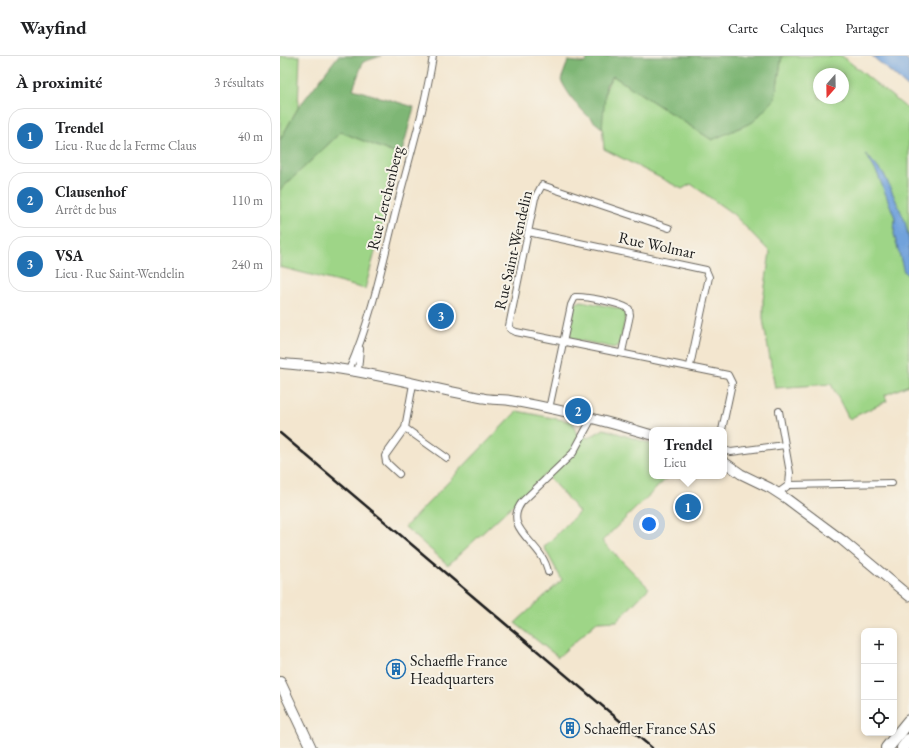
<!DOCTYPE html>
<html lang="fr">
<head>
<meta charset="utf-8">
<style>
  :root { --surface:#fff; --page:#f6f6f6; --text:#202124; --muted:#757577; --line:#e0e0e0; --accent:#1f6fb2 }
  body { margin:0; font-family:"EB Garamond",serif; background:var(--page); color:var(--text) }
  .controls { position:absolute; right:12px; bottom:12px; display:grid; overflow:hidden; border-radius:8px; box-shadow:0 2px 6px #0003 }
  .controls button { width:36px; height:36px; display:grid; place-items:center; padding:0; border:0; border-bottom:1px solid var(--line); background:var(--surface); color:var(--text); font:20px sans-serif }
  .compass { position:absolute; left:533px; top:12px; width:36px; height:36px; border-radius:50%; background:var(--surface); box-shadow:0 2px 6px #0003; rotate:200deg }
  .you { position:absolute; left:369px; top:468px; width:14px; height:14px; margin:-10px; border:3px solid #fff; border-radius:50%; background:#1a73e8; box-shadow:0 0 0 6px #1a73e833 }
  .badge { display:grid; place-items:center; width:26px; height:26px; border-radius:50%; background:var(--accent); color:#fff; font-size:13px; font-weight:700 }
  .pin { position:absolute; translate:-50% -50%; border:2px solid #fff; box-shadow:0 1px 4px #0006 }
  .popup { position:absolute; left:369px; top:371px; width:78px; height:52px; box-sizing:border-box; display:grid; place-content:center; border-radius:8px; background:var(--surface); filter:drop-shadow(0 1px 3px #0005); font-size:13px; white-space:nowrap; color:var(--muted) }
  .popup b { font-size:15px; color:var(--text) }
  .popup::after { content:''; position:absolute; left:50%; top:100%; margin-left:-8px; border:8px solid transparent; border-top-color:var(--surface) }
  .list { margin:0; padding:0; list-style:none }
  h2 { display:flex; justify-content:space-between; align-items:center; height:52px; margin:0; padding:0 16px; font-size:17px }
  h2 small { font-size:13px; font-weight:400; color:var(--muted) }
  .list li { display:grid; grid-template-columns:26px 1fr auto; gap:12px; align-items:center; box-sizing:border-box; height:56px; margin:0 8px 8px; padding:0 8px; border:1px solid var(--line); border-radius:16px }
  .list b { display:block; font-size:15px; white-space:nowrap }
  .list p { margin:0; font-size:13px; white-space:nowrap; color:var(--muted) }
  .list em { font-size:13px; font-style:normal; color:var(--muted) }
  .icon { flex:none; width:22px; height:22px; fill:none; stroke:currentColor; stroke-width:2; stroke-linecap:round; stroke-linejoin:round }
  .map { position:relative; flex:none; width:629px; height:692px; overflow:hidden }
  header { display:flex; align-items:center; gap:24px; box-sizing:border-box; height:56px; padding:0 20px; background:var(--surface); border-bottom:1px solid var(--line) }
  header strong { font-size:19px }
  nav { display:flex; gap:22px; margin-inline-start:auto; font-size:14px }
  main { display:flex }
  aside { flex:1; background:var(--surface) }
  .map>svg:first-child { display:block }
  .green { fill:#9ed587; stroke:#5d7852; fill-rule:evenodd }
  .forest { fill:#7eb674; stroke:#4d6948 }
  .water { fill:#71a2db; stroke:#465f7c }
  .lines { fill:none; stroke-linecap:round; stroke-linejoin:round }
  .street-casing { stroke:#67635b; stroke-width:8 }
  .secondary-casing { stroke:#67635b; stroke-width:11 }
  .primary-casing { stroke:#67635b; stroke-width:12 }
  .highway-casing { stroke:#67635b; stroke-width:14 }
  .street { stroke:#fff; stroke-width:6 }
  .secondary { stroke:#fff; stroke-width:9 }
  .primary { stroke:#fff; stroke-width:10 }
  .highway { stroke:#fff; stroke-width:12 }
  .rail { stroke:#1c1c1c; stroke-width:2.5 }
  .labels { text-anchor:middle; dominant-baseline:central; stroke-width:4; stroke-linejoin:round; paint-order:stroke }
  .street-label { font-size:16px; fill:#1c1c1c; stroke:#f7f3e8 }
  .poi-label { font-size:16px; fill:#1c1c1c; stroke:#f7f3e8; text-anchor:start }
</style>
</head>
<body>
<header>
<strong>Wayfind</strong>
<nav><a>Carte</a><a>Calques</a><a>Partager</a></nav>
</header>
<main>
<aside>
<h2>À proximité<small>3 résultats</small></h2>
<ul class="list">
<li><span class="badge">1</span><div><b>Trendel</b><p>Lieu · Rue de la Ferme Claus</p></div><em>40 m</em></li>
<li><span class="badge">2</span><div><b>Clausenhof</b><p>Arrêt de bus</p></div><em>110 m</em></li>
<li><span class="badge">3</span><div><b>VSA</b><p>Lieu · Rue Saint-Wendelin</p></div><em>240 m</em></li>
</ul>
</aside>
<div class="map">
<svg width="629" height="692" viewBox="0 0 629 692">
  <rect width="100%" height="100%" fill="#f7f3e8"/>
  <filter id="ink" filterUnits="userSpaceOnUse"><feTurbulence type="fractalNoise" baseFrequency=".025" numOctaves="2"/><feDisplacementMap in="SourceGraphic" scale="8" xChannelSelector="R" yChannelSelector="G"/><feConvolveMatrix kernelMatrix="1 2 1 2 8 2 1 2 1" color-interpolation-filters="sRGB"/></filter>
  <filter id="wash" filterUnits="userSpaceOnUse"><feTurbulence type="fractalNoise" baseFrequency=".012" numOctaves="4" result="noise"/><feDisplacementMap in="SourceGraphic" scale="16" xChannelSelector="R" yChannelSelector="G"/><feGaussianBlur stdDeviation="0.9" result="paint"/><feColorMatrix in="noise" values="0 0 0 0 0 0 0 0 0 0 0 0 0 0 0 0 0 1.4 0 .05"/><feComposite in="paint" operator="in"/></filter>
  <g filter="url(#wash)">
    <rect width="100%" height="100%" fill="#f3e6cf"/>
    <path class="green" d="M0 0H20L18 52 0 84Z
      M502 0H562L629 54V329L605 339 607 345 569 363 551 328 495 332 483 263V244L490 196 453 158 411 128 402 133 324 93C322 70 319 38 333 20L432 84 495 43ZM539 18H563V42H539Z
      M61 76 121 100 85 233 0 211V134Z
      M301 245 342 253 346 258 340 288 335 292 293 283 289 278 295 248Z
      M237 355 293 366 296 377 308 382 324 373 372 388V420H389L322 485 369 532 337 565 317 566 278 601 235 567 282 524 264 491 299 456 266 418 168 509 125 471Z"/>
    <path class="forest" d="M58 0H101L83 6 73 33 134 51 121 100 61 76 0 134V84L18 52Z
      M309 0H502L495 43 473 66 432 84 333 20 326 29 322 72C305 59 290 43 281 24L288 5 305 7Z"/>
    <path class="water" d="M592 0H622L629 6V32Z
      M586 98 605 120 625 165 629 185V220L624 216 614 178 615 162 598 119Z"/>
  </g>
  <g filter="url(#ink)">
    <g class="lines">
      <defs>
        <path id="street" d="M389 172 262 129 255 142 229 270 230 273 236 276 448 319 452 327 442 374
          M248 176 426 214 429 221 410 310
          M69 314C91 265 103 206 116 154 129 103 145 52 153 0
          M78 315 80 293
          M269 353 291 249 295 241C305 240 341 247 349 253L350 259 342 296
          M499 355 510 417 509 429
          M125 372 167 402
          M444 394 451 396 505 389
          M119 418 106 406 105 400 125 372 133 328
          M498 437 509 429 612 427
          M268 516C263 486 221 474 242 446L293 397 312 362"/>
        <path id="secondary" d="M0 307C20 310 40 309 60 313 108 320 155 333 203 342 211 344 219 343 227 344 276 352 325 365 372 379
          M444 406 461 418 490 432 507 443 562 484 629 540"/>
        <path id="primary" d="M0 626 31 692"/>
        <path id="highway" d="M607 692 629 665
          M623 692 629 684"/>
      </defs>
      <use href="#street" class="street-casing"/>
      <use href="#secondary" class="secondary-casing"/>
      <use href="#primary" class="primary-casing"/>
      <use href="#highway" class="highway-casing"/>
      <use href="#street" class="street"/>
      <use href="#secondary" class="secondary"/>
      <use href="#primary" class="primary"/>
      <use href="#highway" class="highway"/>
      <path class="rail" d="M0 377 372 692"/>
    </g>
  </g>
  <defs>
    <symbol id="building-ring" viewBox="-11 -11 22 22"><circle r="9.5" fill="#f7f3e8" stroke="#1f6fb2" stroke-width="1.5"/><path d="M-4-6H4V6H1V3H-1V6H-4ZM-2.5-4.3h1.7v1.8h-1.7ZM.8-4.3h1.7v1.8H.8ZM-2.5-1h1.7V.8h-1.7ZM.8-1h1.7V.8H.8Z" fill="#1f6fb2"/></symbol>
  </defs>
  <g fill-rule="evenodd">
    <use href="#building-ring" x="105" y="602" width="22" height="22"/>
    <use href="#building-ring" x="279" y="661" width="22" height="22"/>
  </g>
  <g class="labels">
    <g class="street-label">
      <text transform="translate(105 142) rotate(-76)">Rue Lerchenberg</text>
      <text transform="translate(377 189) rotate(12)">Rue Wolmar</text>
      <text transform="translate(233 194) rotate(-77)">Rue Saint-Wendelin</text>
    </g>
    <g class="poi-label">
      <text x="130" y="604">Schaeffle France<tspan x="130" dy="18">Headquarters</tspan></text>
      <text x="304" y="672">Schaeffler France SAS</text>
    </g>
  </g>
</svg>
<div class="controls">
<button>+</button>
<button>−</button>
<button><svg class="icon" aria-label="locate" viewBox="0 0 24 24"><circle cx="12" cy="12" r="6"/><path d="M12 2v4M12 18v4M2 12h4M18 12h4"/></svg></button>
</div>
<svg class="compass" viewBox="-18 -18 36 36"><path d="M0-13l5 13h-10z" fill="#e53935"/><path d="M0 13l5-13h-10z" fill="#757577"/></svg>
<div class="you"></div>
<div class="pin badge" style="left:408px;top:451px">1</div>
<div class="popup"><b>Trendel</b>Lieu</div>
<div class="pin badge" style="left:298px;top:355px">2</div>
<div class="pin badge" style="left:161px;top:260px">3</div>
</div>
</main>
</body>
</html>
